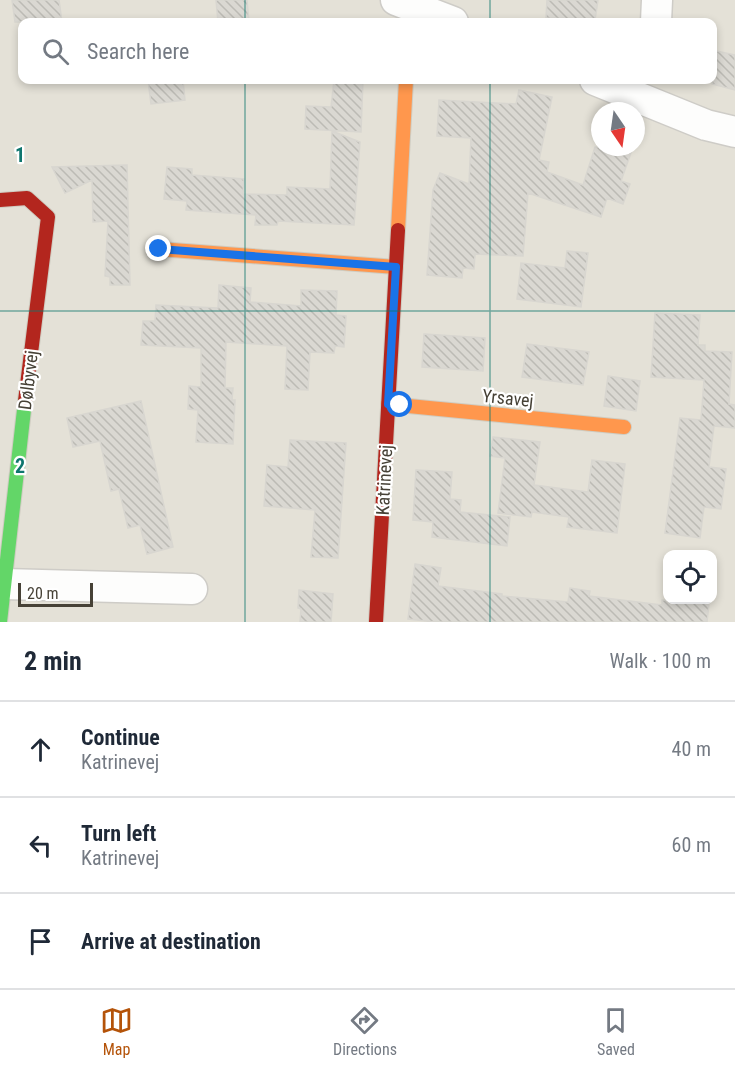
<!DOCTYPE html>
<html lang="en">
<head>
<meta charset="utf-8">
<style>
  :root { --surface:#fff; --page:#f6f6f7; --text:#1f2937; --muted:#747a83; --line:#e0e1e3; --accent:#b45309 }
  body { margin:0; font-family:"Roboto Condensed",sans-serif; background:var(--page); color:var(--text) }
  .controls { position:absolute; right:18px; bottom:18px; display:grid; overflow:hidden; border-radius:12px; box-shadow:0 3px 9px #0003 }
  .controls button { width:54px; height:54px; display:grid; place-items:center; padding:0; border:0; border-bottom:2px solid var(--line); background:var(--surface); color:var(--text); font:30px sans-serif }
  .compass { position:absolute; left:591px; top:102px; width:54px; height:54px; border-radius:50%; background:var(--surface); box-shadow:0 3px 9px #0003; rotate:167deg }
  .scale { position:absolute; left:18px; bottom:15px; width:75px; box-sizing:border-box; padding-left:6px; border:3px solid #464136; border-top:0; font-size:16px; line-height:21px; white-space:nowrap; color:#464136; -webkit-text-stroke:4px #fff; paint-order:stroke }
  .stop { position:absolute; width:18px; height:18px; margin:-14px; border:4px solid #1a73e8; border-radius:50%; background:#fff }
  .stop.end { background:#1a73e8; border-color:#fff; box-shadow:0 2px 6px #0008 }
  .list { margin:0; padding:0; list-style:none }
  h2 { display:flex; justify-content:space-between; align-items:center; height:78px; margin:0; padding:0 24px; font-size:26px }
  h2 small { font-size:20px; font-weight:400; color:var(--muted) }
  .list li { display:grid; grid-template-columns:39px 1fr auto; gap:18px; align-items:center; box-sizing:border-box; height:96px; padding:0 24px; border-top:2px solid var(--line) }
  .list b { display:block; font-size:22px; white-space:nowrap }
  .list p { margin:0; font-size:20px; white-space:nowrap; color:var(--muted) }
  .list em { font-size:20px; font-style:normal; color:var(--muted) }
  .icon { flex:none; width:33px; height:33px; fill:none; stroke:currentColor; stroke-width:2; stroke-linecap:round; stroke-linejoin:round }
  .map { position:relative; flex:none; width:735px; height:622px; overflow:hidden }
  .search { position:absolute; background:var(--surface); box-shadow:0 3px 9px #0003; left:18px; right:18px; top:18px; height:66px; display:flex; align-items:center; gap:15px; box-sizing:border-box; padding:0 21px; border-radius:12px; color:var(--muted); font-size:22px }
  .sheet { height:366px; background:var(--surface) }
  nav { display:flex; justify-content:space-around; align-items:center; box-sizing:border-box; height:84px; border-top:2px solid var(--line); background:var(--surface); font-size:16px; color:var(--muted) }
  nav a { display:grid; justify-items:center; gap:3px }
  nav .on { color:var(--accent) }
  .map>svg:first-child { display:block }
  .residential { fill:#e4e1d7; fill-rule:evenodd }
  .building { fill:url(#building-back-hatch); stroke:#d8d6d0; stroke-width:1.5 }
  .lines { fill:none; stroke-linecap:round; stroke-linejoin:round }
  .street-casing { stroke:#ceccc7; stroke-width:33 }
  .fast-casing { stroke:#cfccc1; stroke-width:16 }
  .slow-casing { stroke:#cfccc1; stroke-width:16 }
  .jam-casing { stroke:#cfccc1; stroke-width:16 }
  .street { stroke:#fdfdfc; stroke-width:30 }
  .fast { stroke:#63d668; stroke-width:14 }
  .slow { stroke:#ff974d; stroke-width:14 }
  .jam { stroke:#b3261e; stroke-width:14 }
  .route { stroke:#1a73e8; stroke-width:8 }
  .grid { fill:none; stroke:#0f766e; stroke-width:1.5; stroke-opacity:0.55 }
  .labels { text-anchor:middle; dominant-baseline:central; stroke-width:4.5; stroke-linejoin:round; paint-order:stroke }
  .street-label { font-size:18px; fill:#464136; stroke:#fff }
  .grid-label { font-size:20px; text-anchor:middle; font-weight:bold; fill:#0f766e; stroke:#fff; stroke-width:4.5; stroke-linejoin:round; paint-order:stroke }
</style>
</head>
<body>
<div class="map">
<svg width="735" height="622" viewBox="0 0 735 622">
  <defs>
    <pattern id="building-back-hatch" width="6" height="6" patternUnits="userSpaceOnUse" patternTransform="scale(1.5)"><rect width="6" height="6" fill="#dad8d2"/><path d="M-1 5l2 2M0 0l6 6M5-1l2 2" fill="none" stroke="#bcbbb5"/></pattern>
  </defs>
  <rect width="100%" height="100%" fill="#f0efea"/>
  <path class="residential" d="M0 0H735V622H0ZM22 22H712V80H22ZM600 111H636V147H600ZM668 554H712V600H668Z"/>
  <path class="building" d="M12 0H59L62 22H15Z
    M216 0H247L249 22H218Z
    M547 0H598L595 20 546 18Z
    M712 50 735 55V90L712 84Z
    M148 80H183L185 100 151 104Z
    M334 80H363L361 132 305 129 306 106 331 107Z
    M519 90 552 97 539 160 549 162 547 172 583 185 595 147H633L621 181 630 184 623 204 607 198 601 217 528 193 523 256 475 254 474 269 463 268 462 278 427 275 433 190 440 173 469 184 471 138 437 136 439 100 516 104Z
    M332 131 360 142 354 225 278 221 277 225H255L256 215 186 210 187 201 164 199 167 167 192 169V175L244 179 243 194 287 195V187L330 189Z
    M127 165 130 285H110V277L105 276 108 221 93 222 92 180 65 193 52 167Z
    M567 251 588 253 581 307 517 299 521 263 565 268Z
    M219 285 251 288 250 302 301 306V290L337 291 336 315 346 316 344 347 335 346 334 353 310 352 308 390 285 389 287 346 226 342 225 388H233L232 400H235L233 444 196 442 198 410 188 409 189 386 201 387V348L141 345 143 321H155L156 305 218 308Z
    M655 313 700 315 698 345H705V351L732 352 729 404 735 405V428L714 426 709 467 726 469 721 509 704 507 700 538 665 533 680 418 701 420 704 380 651 377Z
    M424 334 485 338 483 371 422 367Z
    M527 344 589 352 583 385 522 377Z
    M608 376 640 381 636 411 604 406Z
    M141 401 173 547 147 554 140 525 128 528 119 489 111 491 100 441 73 447 67 418Z
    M493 437 540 442 534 485 588 492 592 460 625 464 617 533 567 527 569 517 532 512 531 517 498 513 505 458 490 456Z
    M290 440 346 443 338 558 311 557 315 510 264 506 267 465 288 467Z
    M416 470 452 472 450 499 461 500 460 512 510 517 507 546 432 537 433 522 413 520Z
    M415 564 441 568 438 586 502 594V596L568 602 570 588 590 591 589 596 662 605V600H697L696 602 709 604 707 622H435L408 619Z
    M299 590 333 594 331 622H300L301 609 298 608Z"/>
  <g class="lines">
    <defs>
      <path id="street" d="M396 0 453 22
        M656 22 657 0
        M595 80 706 125 735 132
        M4 584 192 589"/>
      <path id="fast" d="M0 622 25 401"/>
      <path id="slow" d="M398 230 406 80
        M159 249 396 267
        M388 404 624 427"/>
      <path id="jam" d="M0 200 27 198 48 217 25 401
        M376 622 398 230"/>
    </defs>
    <use href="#street" class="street-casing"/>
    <use href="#fast" class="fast-casing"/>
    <use href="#slow" class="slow-casing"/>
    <use href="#jam" class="jam-casing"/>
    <use href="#street" class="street"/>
    <use href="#fast" class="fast"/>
    <use href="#slow" class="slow"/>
    <use href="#jam" class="jam"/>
  </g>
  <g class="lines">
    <path class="route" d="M159 249 396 267 388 404 400 405"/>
  </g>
  <path class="grid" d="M245 0V22M490 0V22M245 80V622M490 80V622M0 311H735"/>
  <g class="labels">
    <g class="street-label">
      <text transform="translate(28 380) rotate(-83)">Dølbyvej</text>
      <text transform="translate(508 398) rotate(6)">Yrsavej</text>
      <text transform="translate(384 480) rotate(-87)">Katrinevej</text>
    </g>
  </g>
  <g class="grid-label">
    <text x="20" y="162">1</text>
    <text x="20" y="473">2</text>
  </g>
</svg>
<div class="controls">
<button><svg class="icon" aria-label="locate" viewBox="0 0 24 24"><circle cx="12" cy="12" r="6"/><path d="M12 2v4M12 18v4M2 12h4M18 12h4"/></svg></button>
</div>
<svg class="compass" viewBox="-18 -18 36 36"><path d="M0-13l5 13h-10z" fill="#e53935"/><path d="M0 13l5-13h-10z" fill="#747a83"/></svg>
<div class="scale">20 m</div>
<div class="stop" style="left:400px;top:405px"></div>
<div class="stop end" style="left:159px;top:249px"></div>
<div class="search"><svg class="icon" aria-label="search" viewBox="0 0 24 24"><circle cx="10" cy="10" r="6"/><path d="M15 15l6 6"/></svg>Search here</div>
</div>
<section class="sheet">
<h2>2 min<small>Walk · 100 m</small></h2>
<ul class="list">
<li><svg class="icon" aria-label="ahead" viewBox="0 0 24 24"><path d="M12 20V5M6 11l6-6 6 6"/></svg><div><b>Continue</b><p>Katrinevej</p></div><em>40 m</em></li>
<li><svg class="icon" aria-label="left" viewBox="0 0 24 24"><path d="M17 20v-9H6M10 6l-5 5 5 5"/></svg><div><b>Turn left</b><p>Katrinevej</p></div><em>60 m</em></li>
<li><svg class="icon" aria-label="arrive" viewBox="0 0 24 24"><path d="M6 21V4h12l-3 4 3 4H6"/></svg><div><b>Arrive at destination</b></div></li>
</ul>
</section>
<nav>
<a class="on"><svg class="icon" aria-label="map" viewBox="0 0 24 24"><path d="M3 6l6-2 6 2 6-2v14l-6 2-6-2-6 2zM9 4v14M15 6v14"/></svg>Map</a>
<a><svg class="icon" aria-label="directions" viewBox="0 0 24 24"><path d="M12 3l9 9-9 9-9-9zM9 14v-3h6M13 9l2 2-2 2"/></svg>Directions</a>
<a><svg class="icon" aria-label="saved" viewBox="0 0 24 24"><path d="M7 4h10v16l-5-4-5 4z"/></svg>Saved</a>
</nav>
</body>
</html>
